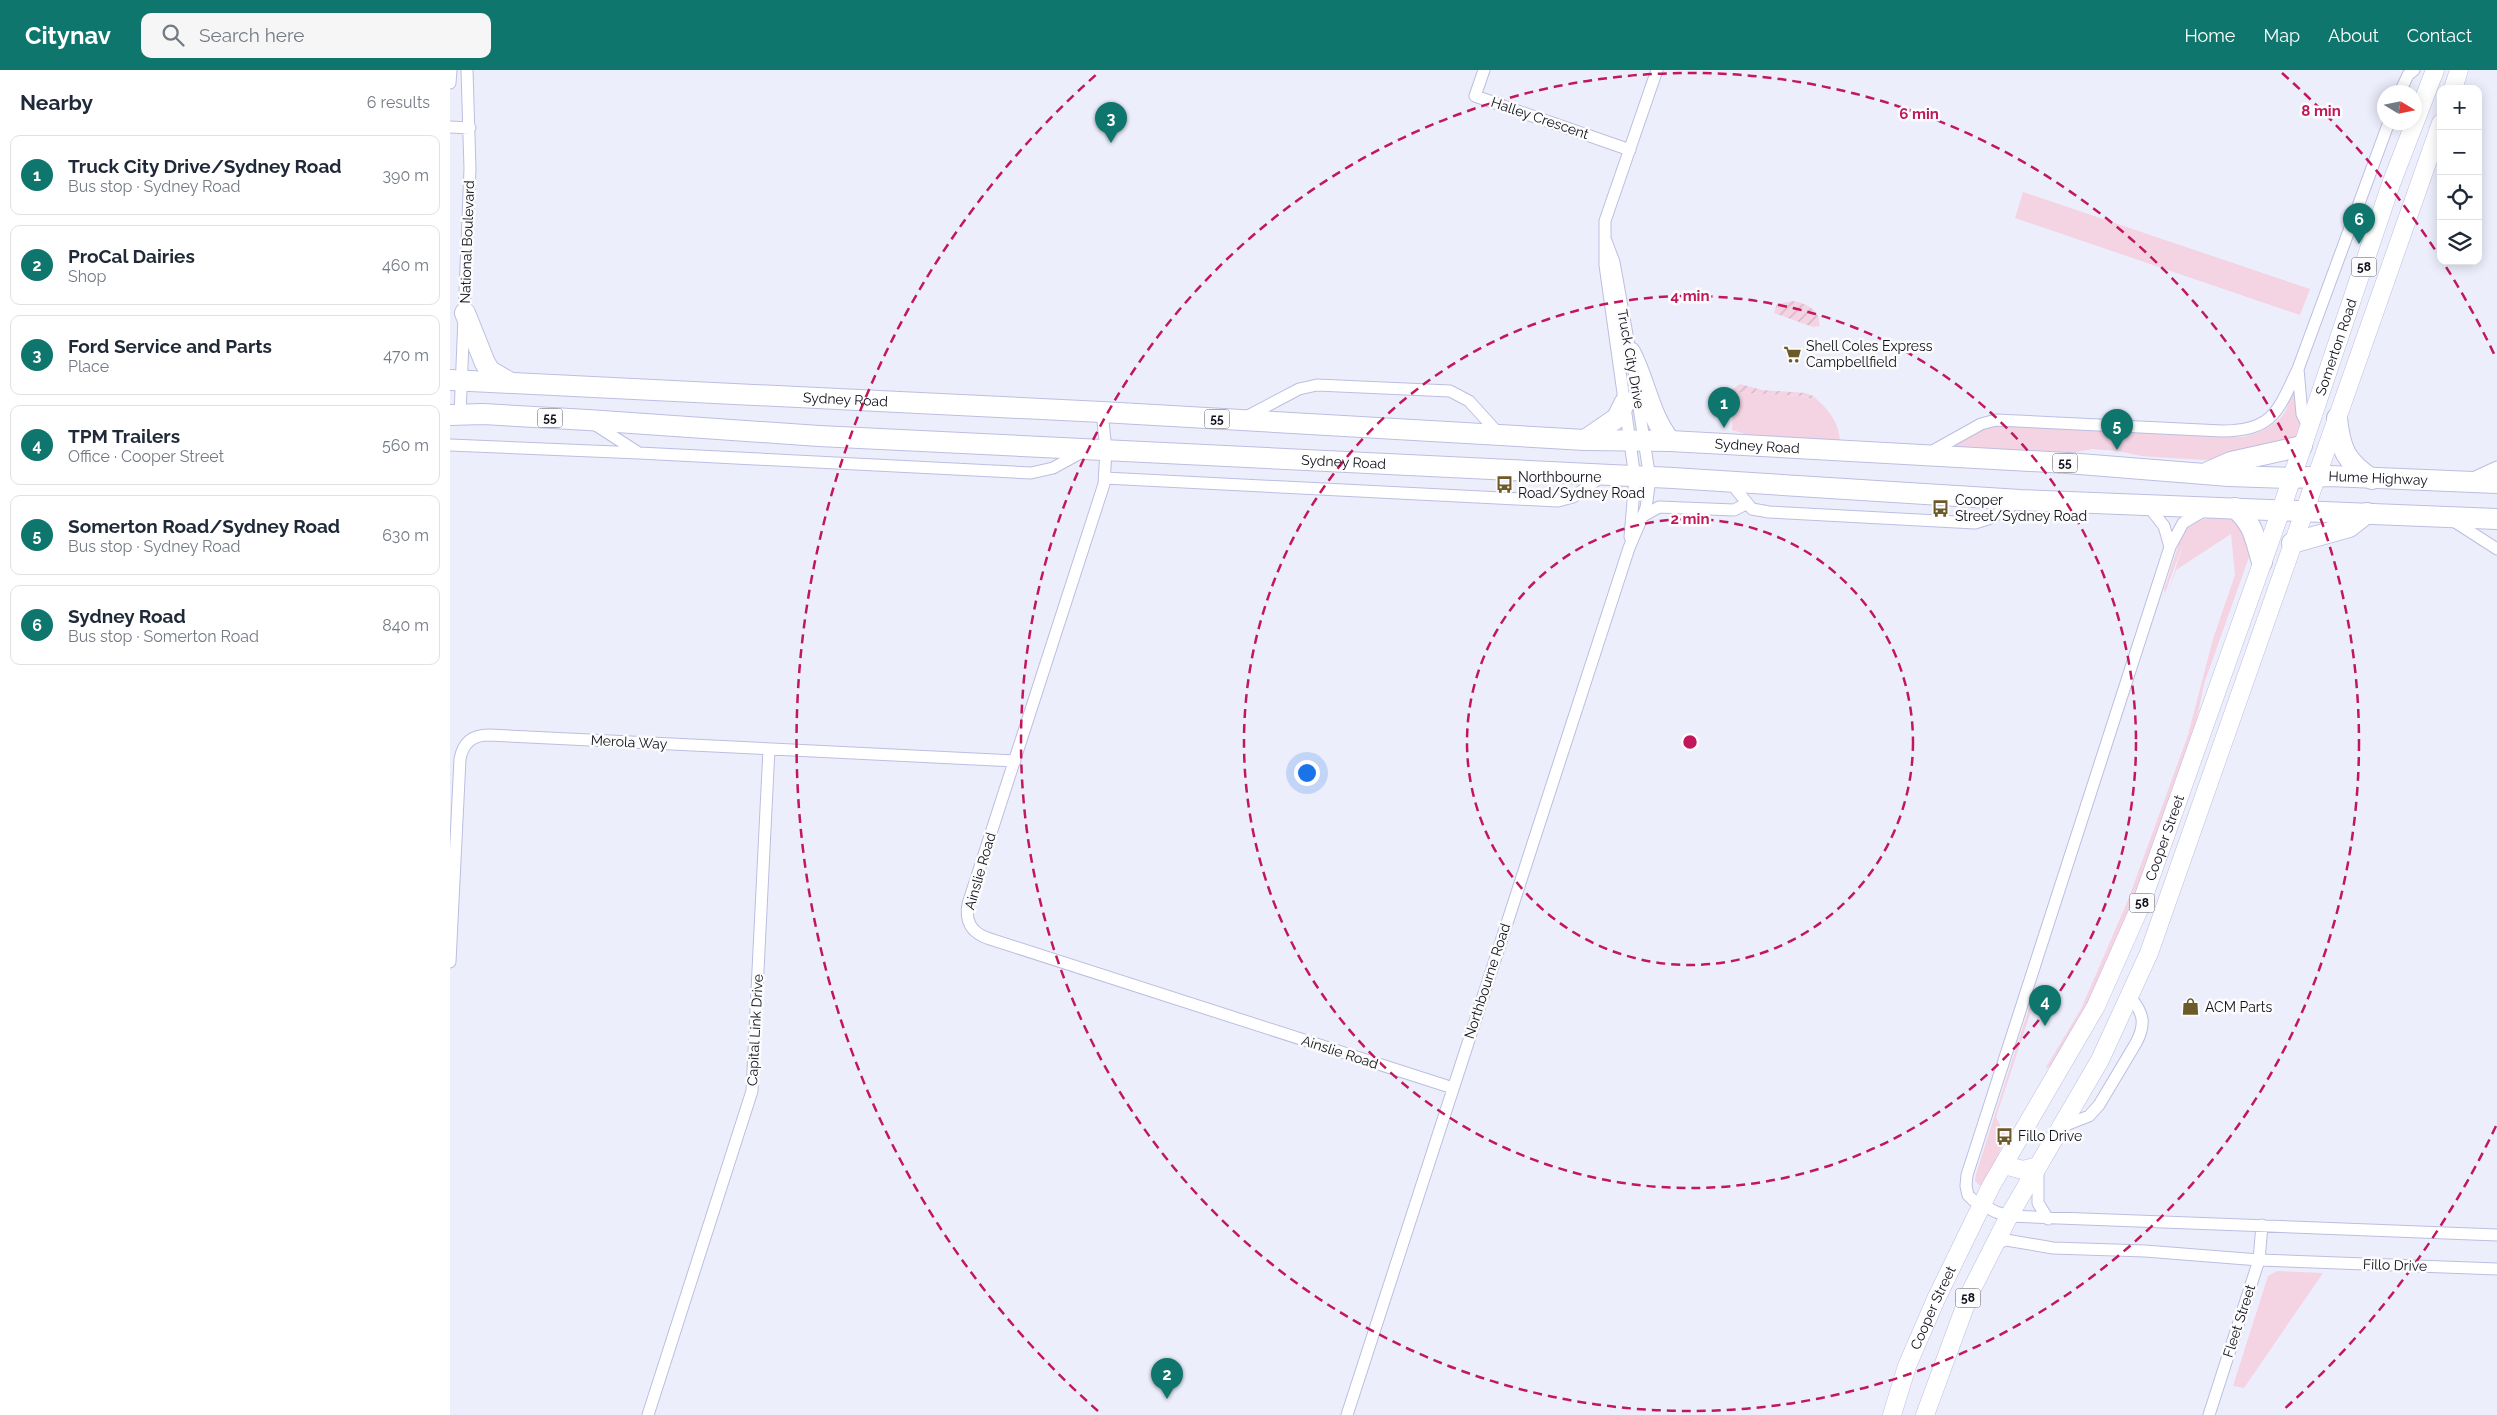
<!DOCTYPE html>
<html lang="en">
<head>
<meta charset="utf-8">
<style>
  :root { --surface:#fff; --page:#f6f6f7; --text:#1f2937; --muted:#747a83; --line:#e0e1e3; --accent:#0f766e }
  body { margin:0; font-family:Raleway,sans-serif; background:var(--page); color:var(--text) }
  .controls { position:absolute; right:15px; top:15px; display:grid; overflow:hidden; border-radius:10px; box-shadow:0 2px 12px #0003 }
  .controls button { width:45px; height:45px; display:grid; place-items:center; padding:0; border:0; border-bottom:1px solid var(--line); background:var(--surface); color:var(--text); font:25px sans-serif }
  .compass { position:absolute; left:1927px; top:15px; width:45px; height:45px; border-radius:50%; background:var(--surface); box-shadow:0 2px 12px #0003; rotate:100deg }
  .you { position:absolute; left:856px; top:702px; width:18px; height:18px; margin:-12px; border:4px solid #fff; border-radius:50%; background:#1a73e8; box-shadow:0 0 0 8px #1a73e833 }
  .badge { display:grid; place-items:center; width:32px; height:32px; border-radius:50%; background:var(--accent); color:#fff; font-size:16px; font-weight:700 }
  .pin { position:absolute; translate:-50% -41px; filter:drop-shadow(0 1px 2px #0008) }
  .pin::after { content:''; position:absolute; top:26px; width:18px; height:15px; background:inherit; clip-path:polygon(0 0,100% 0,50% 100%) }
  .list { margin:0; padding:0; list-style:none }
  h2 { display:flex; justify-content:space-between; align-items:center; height:65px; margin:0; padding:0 20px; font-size:21px }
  h2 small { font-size:16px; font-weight:400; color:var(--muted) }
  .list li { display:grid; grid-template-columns:32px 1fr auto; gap:15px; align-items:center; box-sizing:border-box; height:80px; margin:0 10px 10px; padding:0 10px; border:1px solid var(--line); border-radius:10px }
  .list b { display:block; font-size:19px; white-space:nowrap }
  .list p { margin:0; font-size:16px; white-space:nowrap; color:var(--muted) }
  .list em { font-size:16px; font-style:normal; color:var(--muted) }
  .icon { flex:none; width:28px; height:28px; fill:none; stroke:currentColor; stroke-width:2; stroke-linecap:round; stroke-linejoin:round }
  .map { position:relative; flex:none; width:2047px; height:1345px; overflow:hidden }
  header { display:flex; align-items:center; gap:30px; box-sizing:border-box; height:70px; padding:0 25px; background:var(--accent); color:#fff }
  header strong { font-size:24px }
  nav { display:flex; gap:28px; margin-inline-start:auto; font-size:18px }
  .search { width:350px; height:45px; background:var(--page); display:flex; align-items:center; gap:12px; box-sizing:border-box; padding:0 18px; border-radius:10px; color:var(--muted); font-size:19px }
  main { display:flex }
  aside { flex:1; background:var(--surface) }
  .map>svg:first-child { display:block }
  .grass { fill:#f4d3e2 }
  .garden { fill:url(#garden-furrows) }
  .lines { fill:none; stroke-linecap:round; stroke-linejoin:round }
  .street-casing { stroke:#bcbee0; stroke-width:13 }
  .primary-casing { stroke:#bcbee0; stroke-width:19 }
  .highway-casing { stroke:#bcbee0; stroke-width:22 }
  .street { stroke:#fff; stroke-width:11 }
  .primary { stroke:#fff; stroke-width:18 }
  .highway { stroke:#fff; stroke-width:20 }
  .ring { fill:none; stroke:#c2185b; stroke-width:2.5; stroke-dasharray:9 6 }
  .labels { text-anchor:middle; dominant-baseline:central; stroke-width:5; stroke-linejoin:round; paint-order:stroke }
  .shield { fill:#fcfcfc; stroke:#57575f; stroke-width:1 }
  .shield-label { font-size:12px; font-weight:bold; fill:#10101c }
  .street-label { font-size:14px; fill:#10101c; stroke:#fcfcfc }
  .poi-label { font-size:14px; fill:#10101c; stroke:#fcfcfc; text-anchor:start }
  .centre { fill:#c2185b; stroke:#fcfcfc; stroke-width:2.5 }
  .ring-label { font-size:15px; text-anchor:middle; font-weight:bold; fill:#c2185b; stroke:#fcfcfc; stroke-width:5; stroke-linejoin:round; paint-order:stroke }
</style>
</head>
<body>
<header>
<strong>Citynav</strong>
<div class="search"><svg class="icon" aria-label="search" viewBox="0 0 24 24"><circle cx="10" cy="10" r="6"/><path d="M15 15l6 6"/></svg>Search here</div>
<nav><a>Home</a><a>Map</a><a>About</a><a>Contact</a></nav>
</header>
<main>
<aside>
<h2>Nearby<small>6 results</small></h2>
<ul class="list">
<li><span class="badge">1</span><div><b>Truck City Drive/Sydney Road</b><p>Bus stop · Sydney Road</p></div><em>390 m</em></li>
<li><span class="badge">2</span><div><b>ProCal Dairies</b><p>Shop</p></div><em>460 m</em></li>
<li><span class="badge">3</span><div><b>Ford Service and Parts</b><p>Place</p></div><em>470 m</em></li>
<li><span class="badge">4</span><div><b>TPM Trailers</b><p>Office · Cooper Street</p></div><em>560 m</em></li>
<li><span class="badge">5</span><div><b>Somerton Road/Sydney Road</b><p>Bus stop · Sydney Road</p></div><em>630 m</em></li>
<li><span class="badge">6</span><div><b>Sydney Road</b><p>Bus stop · Somerton Road</p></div><em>840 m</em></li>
</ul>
</aside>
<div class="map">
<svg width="2047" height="1345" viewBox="0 0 2047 1345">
  <defs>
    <pattern id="garden-furrows" width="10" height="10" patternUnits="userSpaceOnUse" patternTransform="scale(1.25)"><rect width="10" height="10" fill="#f4d3e2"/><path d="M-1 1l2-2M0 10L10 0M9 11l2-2" fill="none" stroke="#d0b4c1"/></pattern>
  </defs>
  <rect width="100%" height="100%" fill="#edeefc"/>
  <path class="grass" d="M1573 122 1860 219 1850 245 1565 148Z
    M1843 315 1851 354 1848 367 1766 389 1754 390 1691 386 1668 381 1642 379 1621 383 1500 376 1534 357 1546 355 1793 367C1810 363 1829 355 1837 338 1840 331 1841 322 1843 315Z
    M1279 322 1353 326 1360 329 1363 326C1377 338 1389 351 1390 371L1302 366 1282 360 1284 324Z
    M1787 447 1801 477 1799 487 1754 614 1746 653 1688 821 1654 904 1605 994 1595 999 1631 939 1678 830 1738 665 1763 569 1785 505 1781 464 1726 500 1717 526 1733 474 1715 523 1714 520 1732 464C1742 445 1769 447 1787 447Z
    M1579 938H1582L1546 1047 1555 1065 1549 1076 1551 1078 1534 1115H1529L1525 1111 1526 1104Z
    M1827 1201 1873 1203 1794 1318 1783 1316 1818 1206Z"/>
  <path class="garden" d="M1343 231C1356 233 1372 241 1369 256L1363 257 1324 243 1327 234Z
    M1290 314 1312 320 1356 323 1363 326 1361 329 1353 326 1279 322Z"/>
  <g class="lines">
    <defs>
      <path id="street" d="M1034 0 1025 26 1180 80
        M0 13 1 0
        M1950 22 1958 5 1964 0
        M0 57 20 58
        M1156 171 1164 192 1181 287
        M652 342 656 380 654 414 518 834C515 851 521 862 537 868L1003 1018
        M10 345 20 99 17 0
        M794 348 849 319 867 315 1000 321 1019 331 1049 364
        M144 354 189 383 581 403 603 398 634 381
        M1859 358 1852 344 1848 299 1939 52
        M0 375 189 383
        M1479 383 1531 354 1546 350 1772 361C1824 361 1828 340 1848 299
        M655 408 1108 431 1123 427 1151 407
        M2021 409 2047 397
        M1280 412 1302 439 1319 442 1525 453 1541 448 1569 431
        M1699 437 1714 456 1720 477
        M1755 440 1733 453 1720 477 1517 1105 1516 1116 1518 1125 1523 1130 1546 1142 1559 1146 2047 1165
        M1193 446 1209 437 1284 440 1296 434
        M2002 450 2047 479
        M1180 467 1185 408 1155 195V151L1207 0
        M0 892 10 689C13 673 22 665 39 665L565 691
        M1611 1057 1639 1046 1649 1035 1686 973C1696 954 1694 943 1680 927
        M1588 1098V1133L1598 1149
        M1545 1174 1556 1170 1603 1178 1695 1181 1809 1190 2047 1199
        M198 1345 302 1021 319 679
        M897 1345 1179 478 1196 438 1200 409 1185 312
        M1759 1345 1809 1190 1812 1155"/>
      <g id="primary">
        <path d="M2003 19 2009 0"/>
        <path d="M1556 1090 1558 1096 1573 1100 1588 1096"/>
        <path id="s1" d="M1442 1345 1457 1296 1486 1229 1541 1116 1646 936 1690 837 1831 440 1941 114 1985 0"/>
        <path d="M1475 1345 1520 1223 1559 1146 1650 990 1699 883 1991 53"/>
      </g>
      <g id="highway">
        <path d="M15 243 35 293 40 301 59 312"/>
        <path d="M1180 282C1196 312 1199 345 1220 371"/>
        <path id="s2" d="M0 310 652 342 1135 370 1220 371 1617 393 1779 406 1842 408 1880 406 2047 413"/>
        <path id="s3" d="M0 345 33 344 138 350 369 366 1223 408 1570 430 2047 449"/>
        <path d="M1887 348C1890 379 1896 392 1922 409"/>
        <path d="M1135 370 1167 348 1175 332"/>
        <path d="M1758 402 1781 392 1852 376"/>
        <path d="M1785 438C1804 454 1805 469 1812 492"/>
        <path d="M1842 473 1899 457 1917 443"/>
      </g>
    </defs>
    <use href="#street" class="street-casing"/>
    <use href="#primary" class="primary-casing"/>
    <use href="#highway" class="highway-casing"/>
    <use href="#street" class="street"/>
    <use href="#primary" class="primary"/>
    <use href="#highway" class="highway"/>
  </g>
  <g class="ring">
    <circle cx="1240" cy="672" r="223"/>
    <circle cx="1240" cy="672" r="446"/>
    <circle cx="1240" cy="672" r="669"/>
    <path d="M2046 1056A893 893 0 0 1 1832 1341M648 1341A893 893 0 0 1 648 3M1832 3A893 893 0 0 1 2046 288"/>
  </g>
  <defs>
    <symbol id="supermarket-bare" viewBox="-9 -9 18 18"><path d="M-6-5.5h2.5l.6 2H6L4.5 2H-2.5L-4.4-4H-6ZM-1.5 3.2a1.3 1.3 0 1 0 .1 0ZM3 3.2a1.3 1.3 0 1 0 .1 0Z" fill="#6d5a29" stroke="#fcfcfc" stroke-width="2.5" paint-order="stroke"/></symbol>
    <symbol id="bus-bare" viewBox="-9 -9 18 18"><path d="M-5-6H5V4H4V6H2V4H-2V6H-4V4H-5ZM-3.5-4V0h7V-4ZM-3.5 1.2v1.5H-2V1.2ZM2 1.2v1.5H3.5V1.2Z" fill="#6d5a29" stroke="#fcfcfc" stroke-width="2.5" paint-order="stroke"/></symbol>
    <symbol id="shop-bare" viewBox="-9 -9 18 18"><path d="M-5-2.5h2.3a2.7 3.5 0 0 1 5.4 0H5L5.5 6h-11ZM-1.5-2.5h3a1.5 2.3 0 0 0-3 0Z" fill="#6d5a29" stroke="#fcfcfc" stroke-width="2.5" paint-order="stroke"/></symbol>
  </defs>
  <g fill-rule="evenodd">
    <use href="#supermarket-bare" x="1330" y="272" width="25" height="25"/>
    <use href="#bus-bare" x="1042" y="402" width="25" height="25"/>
    <use href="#bus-bare" x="1478" y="426" width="25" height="25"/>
    <use href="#shop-bare" x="1728" y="924" width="25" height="25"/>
    <use href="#bus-bare" x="1542" y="1054" width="25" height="25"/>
  </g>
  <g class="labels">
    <g class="shield">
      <rect x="1901.5" y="187.5" width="25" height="19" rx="4"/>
      <rect x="87.5" y="338.5" width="25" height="19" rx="4"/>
      <rect x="754.5" y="339.5" width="25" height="19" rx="4"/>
      <rect x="1602.5" y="383.5" width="25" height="19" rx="4"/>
      <rect x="1679.5" y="823.5" width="25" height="19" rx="4"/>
      <rect x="1505.5" y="1218.5" width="25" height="19" rx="4"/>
    </g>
    <g class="shield-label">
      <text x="1914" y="197">58</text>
      <text x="100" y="348">55</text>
      <text x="767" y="349">55</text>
      <text x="1615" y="393">55</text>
      <text x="1692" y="833">58</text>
      <text x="1518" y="1228">58</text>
    </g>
    <g class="street-label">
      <text transform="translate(1090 48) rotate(19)">Halley Crescent</text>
      <text transform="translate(17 172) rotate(-88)">National Boulevard</text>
      <text stroke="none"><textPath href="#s1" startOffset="1160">Somerton Road</textPath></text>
      <text transform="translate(1181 289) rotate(80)">Truck City Drive</text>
      <text stroke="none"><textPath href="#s2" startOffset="396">Sydney Road</textPath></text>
      <text stroke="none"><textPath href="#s2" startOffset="1309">Sydney Road</textPath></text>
      <text stroke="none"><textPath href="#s3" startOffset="895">Sydney Road</textPath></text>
      <text stroke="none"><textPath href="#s2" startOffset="1931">Hume Highway</textPath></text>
      <text transform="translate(179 672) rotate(3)">Merola Way</text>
      <text stroke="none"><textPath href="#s1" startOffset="640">Cooper Street</textPath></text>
      <text transform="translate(530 801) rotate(-74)">Ainslie Road</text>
      <text transform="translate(1037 911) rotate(-72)">Northbourne Road</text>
      <text transform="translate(305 960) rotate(-87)">Capital Link Drive</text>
      <text transform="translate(890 982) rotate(18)">Ainslie Road</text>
      <text transform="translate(1945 1195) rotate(2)">Fillo Drive</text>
      <text stroke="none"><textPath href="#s1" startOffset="115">Cooper Street</textPath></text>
      <text transform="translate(1789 1251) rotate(-72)">Fleet Street</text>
    </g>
    <g class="poi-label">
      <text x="1356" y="276">Shell Coles Express<tspan x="1356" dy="16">Campbellfield</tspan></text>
      <text x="1068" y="407">Northbourne<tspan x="1068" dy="16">Road/Sydney Road</tspan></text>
      <text x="1505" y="430">Cooper<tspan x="1505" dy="16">Street/Sydney Road</tspan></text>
      <text x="1755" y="937">ACM Parts</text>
      <text x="1568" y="1066">Fillo Drive</text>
    </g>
  </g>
  <circle cx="1240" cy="672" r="8" class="centre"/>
  <g class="ring-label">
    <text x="1871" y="46">8 min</text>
    <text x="1469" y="49">6 min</text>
    <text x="1240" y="231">4 min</text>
    <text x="1240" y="454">2 min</text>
  </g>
</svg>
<div class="controls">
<button>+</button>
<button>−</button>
<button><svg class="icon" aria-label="locate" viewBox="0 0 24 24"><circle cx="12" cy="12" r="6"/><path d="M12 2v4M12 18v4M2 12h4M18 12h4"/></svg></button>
<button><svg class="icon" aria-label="layers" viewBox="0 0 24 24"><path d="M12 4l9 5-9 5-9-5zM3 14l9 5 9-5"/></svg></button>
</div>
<svg class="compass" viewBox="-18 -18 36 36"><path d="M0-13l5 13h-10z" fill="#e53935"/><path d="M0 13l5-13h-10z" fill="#747a83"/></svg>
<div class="you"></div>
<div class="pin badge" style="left:1274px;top:358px">1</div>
<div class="pin badge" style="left:717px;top:1329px">2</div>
<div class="pin badge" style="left:661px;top:73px">3</div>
<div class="pin badge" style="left:1595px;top:956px">4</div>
<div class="pin badge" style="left:1667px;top:380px">5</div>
<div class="pin badge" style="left:1909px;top:174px">6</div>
</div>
</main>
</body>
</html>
